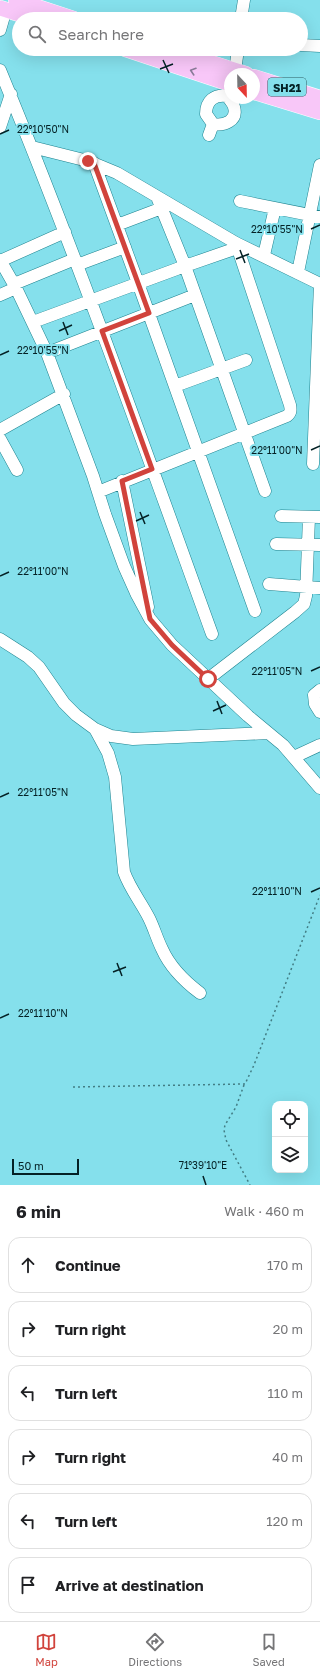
<!DOCTYPE html>
<html lang="en">
<head>
<meta charset="utf-8">
<style>
  :root { --surface:#fff; --page:#f2f2f2; --text:#202124; --muted:#757577; --line:#e0e0e0; --accent:#d1433c }
  body { margin:0; font-family:"Golos Text",sans-serif; background:var(--page); color:var(--text) }
  .controls { position:absolute; right:12px; bottom:12px; display:grid; overflow:hidden; border-radius:8px; box-shadow:0 4px 16px #0002 }
  .controls button { width:36px; height:36px; display:grid; place-items:center; padding:0; border:0; border-bottom:1px solid var(--line); background:var(--surface); color:var(--text); font:20px sans-serif }
  .compass { position:absolute; left:224px; top:68px; width:36px; height:36px; border-radius:50%; background:var(--surface); box-shadow:0 4px 16px #0002; rotate:158deg }
  .scale { position:absolute; left:12px; bottom:10px; width:67px; box-sizing:border-box; padding-left:4px; border:2px solid #042125; border-top:0; font-size:11px; line-height:14px; white-space:nowrap; color:#042125; -webkit-text-stroke:3px #85e0ec; paint-order:stroke }
  .stop { position:absolute; width:12px; height:12px; margin:-9px; border:3px solid #d1433c; border-radius:50%; background:#fff }
  .stop.end { background:#d1433c; border-color:#fff; box-shadow:0 1px 4px #0008 }
  .list { margin:0; padding:0; list-style:none }
  h2 { display:flex; justify-content:space-between; align-items:center; height:52px; margin:0; padding:0 16px; font-size:17px }
  h2 small { font-size:13px; font-weight:400; color:var(--muted) }
  .list li { display:grid; grid-template-columns:26px 1fr auto; gap:12px; align-items:center; box-sizing:border-box; height:56px; margin:0 8px 8px; padding:0 8px; border:1px solid var(--line); border-radius:12px }
  .list b { display:block; font-size:15px; white-space:nowrap }
  .list em { font-size:13px; font-style:normal; color:var(--muted) }
  .icon { flex:none; width:22px; height:22px; fill:none; stroke:currentColor; stroke-width:2; stroke-linecap:round; stroke-linejoin:round }
  .map { position:relative; flex:none; width:320px; height:1185px; overflow:hidden }
  .search { position:absolute; background:var(--surface); box-shadow:0 4px 16px #0002; left:12px; right:12px; top:12px; height:44px; display:flex; align-items:center; gap:10px; box-sizing:border-box; padding:0 14px; border-radius:22px; color:var(--muted); font-size:15px }
  .sheet { height:436px; background:var(--surface) }
  nav { display:flex; justify-content:space-around; align-items:center; box-sizing:border-box; height:56px; border-top:1px solid var(--line); background:var(--surface); font-size:11px; color:var(--muted) }
  nav a { display:grid; justify-items:center; gap:2px }
  nav .on { color:var(--accent) }
  .map>svg:first-child { display:block }
  .lines { fill:none; stroke-linecap:round; stroke-linejoin:round }
  .minor-casing { stroke:#1e838f; stroke-width:13 }
  .major-casing { stroke:#fff; stroke-width:16 }
  .path { stroke:#427d84; stroke-width:1.5; stroke-dasharray:2 3; stroke-linecap:butt }
  .minor { stroke:#fff; stroke-width:12 }
  .major { stroke:#f8c7f8; stroke-width:15 }
  .oneway { stroke:#8a7c99 }
  .route { stroke:#d1433c; stroke-width:5 }
  .ticks { fill:none; stroke:#042125; stroke-width:1.5 }
  .labels { text-anchor:middle; dominant-baseline:central; stroke-width:4; stroke-linejoin:round; paint-order:stroke }
  .shield { fill:#85e0ec; stroke:#2b5a61; stroke-width:1 }
  .shield-label { font-size:11px; font-weight:bold; fill:#042125 }
  .ticks-label { font-size:10px; text-anchor:middle; fill:#042125; stroke:#85e0ec; stroke-width:4; stroke-linejoin:round; paint-order:stroke }
</style>
</head>
<body>
<div class="map">
<svg width="320" height="1185" viewBox="0 0 320 1185">
  <rect width="100%" height="100%" fill="#85e0ec"/>
  <g class="lines">
    <defs>
      <path id="minor" d="M241 19 244 0
        M0 30 6 9
        M301 45 320 46
        M0 70C77 256 144 446 212 634
        M235 71 238 49
        M213 124C224 126 238 121 234 107 233 103 229 99 227 96L230 87
        M0 127 11 94
        M209 135 213 124 206 114C206 101 214 94 227 96
        M32 147 88 161 117 173 236 243 320 284 313 464
        M94 163 138 283 255 611
        M157 197 185 266 265 491
        M240 201 320 217
        M117 225 162 208
        M264 255 275 208
        M0 260 16 288 47 353 93 476 105 514 124 566 137 595 150 619 172 645 248 716 283 745 320 788
        M0 261 65 232
        M77 265 125 247
        M298 272 320 165
        M14 284 75 259
        M0 295 16 288
        M33 322 185 266 237 248
        M47 353 195 295
        M175 386 246 360
        M0 430 64 394
        M0 439 17 470
        M122 481 148 607
        M98 492 287 416C291 413 291 410 290 405L236 243
        M281 516 320 517
        M276 544 320 545
        M269 584 320 588
        M0 639 28 657 39 667 64 703 76 715 95 729 111 736 133 739 268 733
        M208 679 295 612 304 604 306 596 309 517
        M320 690 314 695 315 704 320 712
        M95 729 108 753 115 777 124 872C130 889 141 902 149 918 154 928 157 939 162 949 170 967 184 981 200 993
        M294 757 320 745"/>
      <path id="major" d="M16 0 74 19
        M0 8 35 19
        M125 49 230 84
        M168 49 246 74
        M254 77 320 98
        M254 92 320 112"/>
    </defs>
    <use href="#minor" class="minor-casing"/>
    <use href="#major" class="major-casing"/>
    <path class="path" d="M244 1085 236 1107 225 1125 224 1130 226 1140 250 1185
      M73 1087 245 1084 254 1065 320 895"/>
    <use href="#minor" class="minor"/>
    <use href="#major" class="major"/>
  </g>
  <defs><path id="oneway-chevron" d="M-2-3.5L2.5 0L-2 3.5" fill="none" stroke-width="1.6" stroke-linecap="round" stroke-linejoin="round"/></defs>
  <use class="oneway" href="#oneway-chevron" transform="translate(193 71) rotate(-162)"/>
  <g class="lines">
    <path class="route" d="M88 161 94 163 149 313 102 331 152 469 122 481 150 619 172 645 208 679"/>
  </g>
  <path class="ticks" d="M163 60 169 73M160 69 173 64M0 134 9 130M311 229 320 225M240 250 245 263M236 259 249 254M63 322 68 335M59 331 72 325M0 355 9 351M311 450 320 446M140 512 145 524M136 521 149 515M0 576 9 572M311 671 320 667M217 701 222 714M213 711 226 705M0 797 9 793M311 892 320 888M117 963 122 976M113 972 126 967M0 1018 9 1014M203 1176 206 1185"/>
  <g class="labels">
    <rect class="shield" x="268" y="78" width="38" height="18" rx="3"/>
    <g class="shield-label">
      <text x="287" y="87">SH21</text>
    </g>
  </g>
  <g class="ticks-label">
    <text x="43" y="133">22°10'50"N</text>
    <text x="277" y="233">22°10'55"N</text>
    <text x="43" y="354">22°10'55"N</text>
    <text x="277" y="454">22°11'00"N</text>
    <text x="43" y="575">22°11'00"N</text>
    <text x="277" y="675">22°11'05"N</text>
    <text x="43" y="796">22°11'05"N</text>
    <text x="277" y="895">22°11'10"N</text>
    <text x="43" y="1017">22°11'10"N</text>
    <text x="203" y="1169">71°39'10"E</text>
  </g>
</svg>
<div class="controls">
<button><svg class="icon" aria-label="locate" viewBox="0 0 24 24"><circle cx="12" cy="12" r="6"/><path d="M12 2v4M12 18v4M2 12h4M18 12h4"/></svg></button>
<button><svg class="icon" aria-label="layers" viewBox="0 0 24 24"><path d="M12 4l9 5-9 5-9-5zM3 14l9 5 9-5"/></svg></button>
</div>
<svg class="compass" viewBox="-18 -18 36 36"><path d="M0-13l5 13h-10z" fill="#e53935"/><path d="M0 13l5-13h-10z" fill="#757577"/></svg>
<div class="scale">50 m</div>
<div class="stop" style="left:208px;top:679px"></div>
<div class="stop end" style="left:88px;top:161px"></div>
<div class="search"><svg class="icon" aria-label="search" viewBox="0 0 24 24"><circle cx="10" cy="10" r="6"/><path d="M15 15l6 6"/></svg>Search here</div>
</div>
<section class="sheet">
<h2>6 min<small>Walk · 460 m</small></h2>
<ul class="list">
<li><svg class="icon" aria-label="ahead" viewBox="0 0 24 24"><path d="M12 20V5M6 11l6-6 6 6"/></svg><div><b>Continue</b></div><em>170 m</em></li>
<li><svg class="icon" aria-label="right" viewBox="0 0 24 24"><path d="M7 20v-9h11M14 6l5 5-5 5"/></svg><div><b>Turn right</b></div><em>20 m</em></li>
<li><svg class="icon" aria-label="left" viewBox="0 0 24 24"><path d="M17 20v-9H6M10 6l-5 5 5 5"/></svg><div><b>Turn left</b></div><em>110 m</em></li>
<li><svg class="icon" aria-label="right" viewBox="0 0 24 24"><path d="M7 20v-9h11M14 6l5 5-5 5"/></svg><div><b>Turn right</b></div><em>40 m</em></li>
<li><svg class="icon" aria-label="left" viewBox="0 0 24 24"><path d="M17 20v-9H6M10 6l-5 5 5 5"/></svg><div><b>Turn left</b></div><em>120 m</em></li>
<li><svg class="icon" aria-label="arrive" viewBox="0 0 24 24"><path d="M6 21V4h12l-3 4 3 4H6"/></svg><div><b>Arrive at destination</b></div></li>
</ul>
</section>
<nav>
<a class="on"><svg class="icon" aria-label="map" viewBox="0 0 24 24"><path d="M3 6l6-2 6 2 6-2v14l-6 2-6-2-6 2zM9 4v14M15 6v14"/></svg>Map</a>
<a><svg class="icon" aria-label="directions" viewBox="0 0 24 24"><path d="M12 3l9 9-9 9-9-9zM9 14v-3h6M13 9l2 2-2 2"/></svg>Directions</a>
<a><svg class="icon" aria-label="saved" viewBox="0 0 24 24"><path d="M7 4h10v16l-5-4-5 4z"/></svg>Saved</a>
</nav>
</body>
</html>
